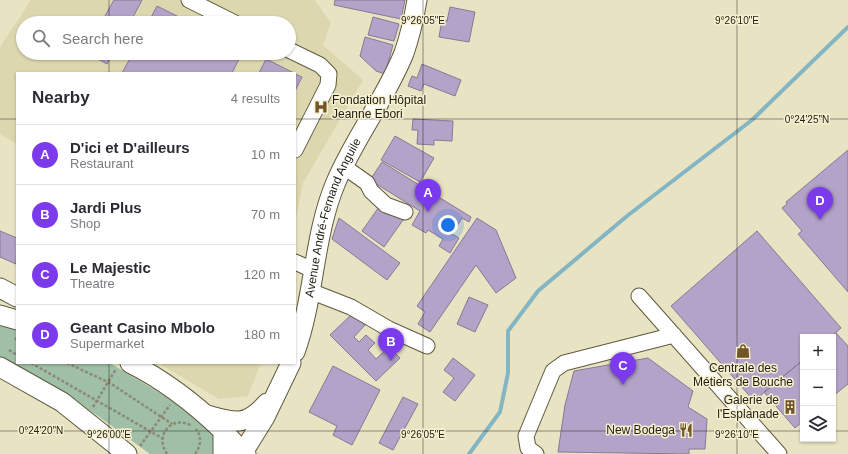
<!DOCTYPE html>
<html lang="en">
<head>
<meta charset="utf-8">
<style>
  :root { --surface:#fff; --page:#f2f2f3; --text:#2b2b33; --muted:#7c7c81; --line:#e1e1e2; --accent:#7c3aed }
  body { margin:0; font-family:Helvetica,sans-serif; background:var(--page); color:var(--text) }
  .controls { position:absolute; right:12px; bottom:12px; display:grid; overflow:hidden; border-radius:0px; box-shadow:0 1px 3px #0004 }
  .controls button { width:36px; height:36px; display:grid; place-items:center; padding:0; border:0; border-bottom:1px solid var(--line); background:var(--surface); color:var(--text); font:20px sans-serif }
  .you { position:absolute; left:448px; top:225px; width:14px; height:14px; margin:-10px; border:3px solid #fff; border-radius:50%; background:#1a73e8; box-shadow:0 0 0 6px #1a73e833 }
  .badge { display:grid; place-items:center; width:26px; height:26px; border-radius:50%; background:var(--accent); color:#fff; font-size:13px; font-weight:700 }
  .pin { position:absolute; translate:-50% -33px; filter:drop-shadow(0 1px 2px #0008) }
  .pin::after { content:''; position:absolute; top:21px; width:14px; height:12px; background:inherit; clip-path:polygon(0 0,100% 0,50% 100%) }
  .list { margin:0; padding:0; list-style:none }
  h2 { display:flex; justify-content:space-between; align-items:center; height:52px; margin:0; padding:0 16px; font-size:17px }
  h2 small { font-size:13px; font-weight:400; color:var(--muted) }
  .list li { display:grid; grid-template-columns:26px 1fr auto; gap:12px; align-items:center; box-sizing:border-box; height:60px; padding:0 16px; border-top:1px solid var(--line) }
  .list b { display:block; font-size:15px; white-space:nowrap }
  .list p { margin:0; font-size:13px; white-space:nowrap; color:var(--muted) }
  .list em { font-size:13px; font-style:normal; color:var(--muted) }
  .icon { flex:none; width:22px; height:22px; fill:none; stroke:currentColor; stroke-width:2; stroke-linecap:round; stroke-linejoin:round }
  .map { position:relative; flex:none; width:848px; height:454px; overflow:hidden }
  .search { position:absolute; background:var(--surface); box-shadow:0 1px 3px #0004; left:16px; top:16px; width:280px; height:44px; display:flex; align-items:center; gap:10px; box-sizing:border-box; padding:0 14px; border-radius:22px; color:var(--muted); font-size:15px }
  .panel { position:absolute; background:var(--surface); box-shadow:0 1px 3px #0004; left:16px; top:72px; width:280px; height:292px; border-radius:0px }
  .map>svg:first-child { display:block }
  .built { fill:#ddd7b0; fill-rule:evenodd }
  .green { fill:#a0bfa7 }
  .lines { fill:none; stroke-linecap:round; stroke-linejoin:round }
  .stream { stroke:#84b5c3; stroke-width:4 }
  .building { fill:#b3a3c8; stroke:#867a95 }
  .minor-casing { stroke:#5f5a3e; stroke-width:17 }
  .major-casing { stroke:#5f5a3e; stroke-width:21 }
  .path { stroke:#8d8973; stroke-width:2.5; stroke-dasharray:3 2; stroke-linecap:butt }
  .minor { stroke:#fff; stroke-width:15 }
  .major { stroke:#fff; stroke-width:19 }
  .ticks { fill:none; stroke:#1f1d12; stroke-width:1; stroke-opacity:0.45 }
  .labels { text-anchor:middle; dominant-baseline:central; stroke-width:3; stroke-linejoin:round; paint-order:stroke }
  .poi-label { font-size:12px; fill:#1f1d12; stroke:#f5f0d0; text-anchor:end }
  .street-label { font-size:12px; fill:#1f1d12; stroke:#f5f0d0 }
  .ticks-label { font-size:10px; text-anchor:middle; fill:#1f1d12; stroke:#f5f0d0; stroke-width:3; stroke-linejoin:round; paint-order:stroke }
</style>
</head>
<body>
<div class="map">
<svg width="848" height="454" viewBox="0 0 848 454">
  <rect width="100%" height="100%" fill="#e8e3c3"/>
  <path class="built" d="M31 0H315L331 23 323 45 363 80 303 183 295 223V73H17V144L0 134V47ZM23 23H289V53H23Z
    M158 363H261L248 396 219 399Z"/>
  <path class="green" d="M0 321 17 325V363H110L173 401 211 430 215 439V454H150L98 416 39 378 0 357Z"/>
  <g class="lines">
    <path class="stream" d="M469 454 500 412 508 373V331L538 291 627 216 752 120 848 27"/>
  </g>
  <path class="building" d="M114 0H142L130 23H101Z
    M335 0H405L401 19 334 5Z
    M157 6 191 23H148Z
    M450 7 475 12 469 42 439 37 442 19 447 21Z
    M373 17 399 24 394 41 368 35Z
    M365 37 393 45 385 74 376 71 360 56Z
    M87 53H113L107 64Z
    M133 53H242L232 73H122Z
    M266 59 294 73H259Z
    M422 64 461 80 455 96 424 84 421 91 408 86 412 76 417 78Z
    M295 74 302 77 295 91Z
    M413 119 453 121 452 141 434 140V145L417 144 418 130H412Z
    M395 136 434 158 420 182 381 160Z
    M848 150V292L798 234 802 231 782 208 787 204 786 202Z
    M382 162 471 217 469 222 462 218 452 234 459 238 450 253 439 246 443 239 428 230 426 233 412 225 420 211 370 180Z
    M381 204 403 220 384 247 362 231Z
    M339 218 400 263 387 280 332 239Z
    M477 218 496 230 516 278 496 293 476 265 430 332 418 324 425 312 417 306Z
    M0 231 17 238 16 264 0 257Z
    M757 231 841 328 831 337H803V360L754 401 671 306Z
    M469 297 488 305 475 332 457 324Z
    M353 313 365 325 354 337 359 342 366 335 375 343 368 350 376 359 389 347 400 358 376 381 330 335Z
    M836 333 848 346V384L833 396V337H831Z
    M453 358 475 375 455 401 443 392 454 378 444 370Z
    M648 358 693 391 688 407 707 419 705 449H689V454L558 452 565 405 574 371Z
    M803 360V421L795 428 764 392Z
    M333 366 380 390 352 445 333 435 337 426 309 412Z
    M403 397 418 404 393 450 379 443Z"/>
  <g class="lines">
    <defs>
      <path id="minor" d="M189 0 235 23
        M289 50 320 65 329 74 328 85 295 150
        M343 166 367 183 371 191 386 205 405 212
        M295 262 313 270
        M310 291 351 307 389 329 427 346
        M639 296 779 454
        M536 454 528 448 526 436 553 371 564 363 674 335"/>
      <g id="major">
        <path d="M0 288 17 297"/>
        <path d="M0 315 17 320"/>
        <path id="s1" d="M295 352C315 297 313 236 336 182 355 137 386 98 404 53 410 36 414 18 417 0"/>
        <path d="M130 363C164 380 195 404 222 430 230 438 237 447 246 454"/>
        <path d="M0 367 62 402 127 454"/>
        <path d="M207 415C235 423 246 427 267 403"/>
        <path d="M223 431V454"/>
        <path d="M242 454 265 417 291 363"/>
      </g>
    </defs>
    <use href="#minor" class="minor-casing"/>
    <use href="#major" class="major-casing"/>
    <path class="path" d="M15 338 17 340
      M9 350 17 355
      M31 363 162 438
      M67 363 110 383 172 424
      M93 407 116 369
      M140 446 170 405
      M167 454C154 435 172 414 192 426
      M195 454C201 446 202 437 196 429"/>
    <use href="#minor" class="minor"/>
    <use href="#major" class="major"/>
  </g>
  <path class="ticks" d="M109 0V23M423 0V454M737 0V454M109 53V73M0 119H17M295 119H848M109 363V454M0 431H803M833 431H848"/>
  <defs>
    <symbol id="hospital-bare" viewBox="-9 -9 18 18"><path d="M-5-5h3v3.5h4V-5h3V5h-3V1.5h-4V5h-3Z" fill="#715428" stroke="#f5f0d0" stroke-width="2.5" paint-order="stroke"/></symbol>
    <symbol id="shop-bare" viewBox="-9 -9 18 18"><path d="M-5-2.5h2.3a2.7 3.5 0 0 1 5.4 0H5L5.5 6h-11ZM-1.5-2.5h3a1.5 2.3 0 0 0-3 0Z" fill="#715428" stroke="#f5f0d0" stroke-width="2.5" paint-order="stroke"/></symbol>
    <symbol id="building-bare" viewBox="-9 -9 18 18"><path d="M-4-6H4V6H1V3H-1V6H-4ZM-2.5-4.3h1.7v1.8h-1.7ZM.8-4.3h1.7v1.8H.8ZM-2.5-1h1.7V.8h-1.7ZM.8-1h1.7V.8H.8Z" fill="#715428" stroke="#f5f0d0" stroke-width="2.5" paint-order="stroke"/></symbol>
    <symbol id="restaurant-bare" viewBox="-9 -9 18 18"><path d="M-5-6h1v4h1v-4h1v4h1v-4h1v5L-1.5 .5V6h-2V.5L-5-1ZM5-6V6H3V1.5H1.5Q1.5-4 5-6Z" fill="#715428" stroke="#f5f0d0" stroke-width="2.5" paint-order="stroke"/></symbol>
  </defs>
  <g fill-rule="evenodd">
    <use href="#hospital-bare" x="311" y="97" width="20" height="20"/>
    <use href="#shop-bare" x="733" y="341" width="20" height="20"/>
    <use href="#building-bare" x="780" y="397" width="20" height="20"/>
    <use href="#restaurant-bare" x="676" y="420" width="20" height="20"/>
  </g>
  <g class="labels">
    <g class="poi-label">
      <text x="332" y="100" text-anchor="start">Fondation Hôpital<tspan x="332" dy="14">Jeanne Ebori</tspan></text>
      <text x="743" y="368" text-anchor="middle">Centrale des<tspan x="743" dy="14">Métiers de Bouche</tspan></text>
      <text x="779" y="400">Galerie de<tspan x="779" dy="14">l'Esplanade</tspan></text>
      <text x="675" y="430">New Bodega</text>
    </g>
    <g class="street-label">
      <text stroke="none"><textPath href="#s1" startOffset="140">Avenue André-Fernand Anguile</textPath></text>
    </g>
  </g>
  <g class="ticks-label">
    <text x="423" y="24">9°26'05"E</text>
    <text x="737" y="24">9°26'10"E</text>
    <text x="807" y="123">0°24'25"N</text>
    <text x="41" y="434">0°24'20"N</text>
    <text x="109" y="438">9°26'00"E</text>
    <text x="423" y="438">9°26'05"E</text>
    <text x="737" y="438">9°26'10"E</text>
  </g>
</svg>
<div class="controls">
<button>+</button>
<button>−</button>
<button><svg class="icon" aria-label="layers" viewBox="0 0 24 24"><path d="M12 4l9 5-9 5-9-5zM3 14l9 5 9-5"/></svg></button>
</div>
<div class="you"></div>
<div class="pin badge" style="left:428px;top:212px">A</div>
<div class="pin badge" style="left:391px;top:361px">B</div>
<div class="pin badge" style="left:623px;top:385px">C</div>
<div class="pin badge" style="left:820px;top:220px">D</div>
<div class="search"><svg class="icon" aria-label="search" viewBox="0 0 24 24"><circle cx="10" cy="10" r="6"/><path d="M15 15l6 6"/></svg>Search here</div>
<section class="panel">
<h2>Nearby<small>4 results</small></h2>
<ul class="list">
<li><span class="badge">A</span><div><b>D'ici et D'ailleurs</b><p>Restaurant</p></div><em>10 m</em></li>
<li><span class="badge">B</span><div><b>Jardi Plus</b><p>Shop</p></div><em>70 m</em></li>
<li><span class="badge">C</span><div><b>Le Majestic</b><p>Theatre</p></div><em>120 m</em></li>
<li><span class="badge">D</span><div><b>Geant Casino Mbolo</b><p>Supermarket</p></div><em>180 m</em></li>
</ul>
</section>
</div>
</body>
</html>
